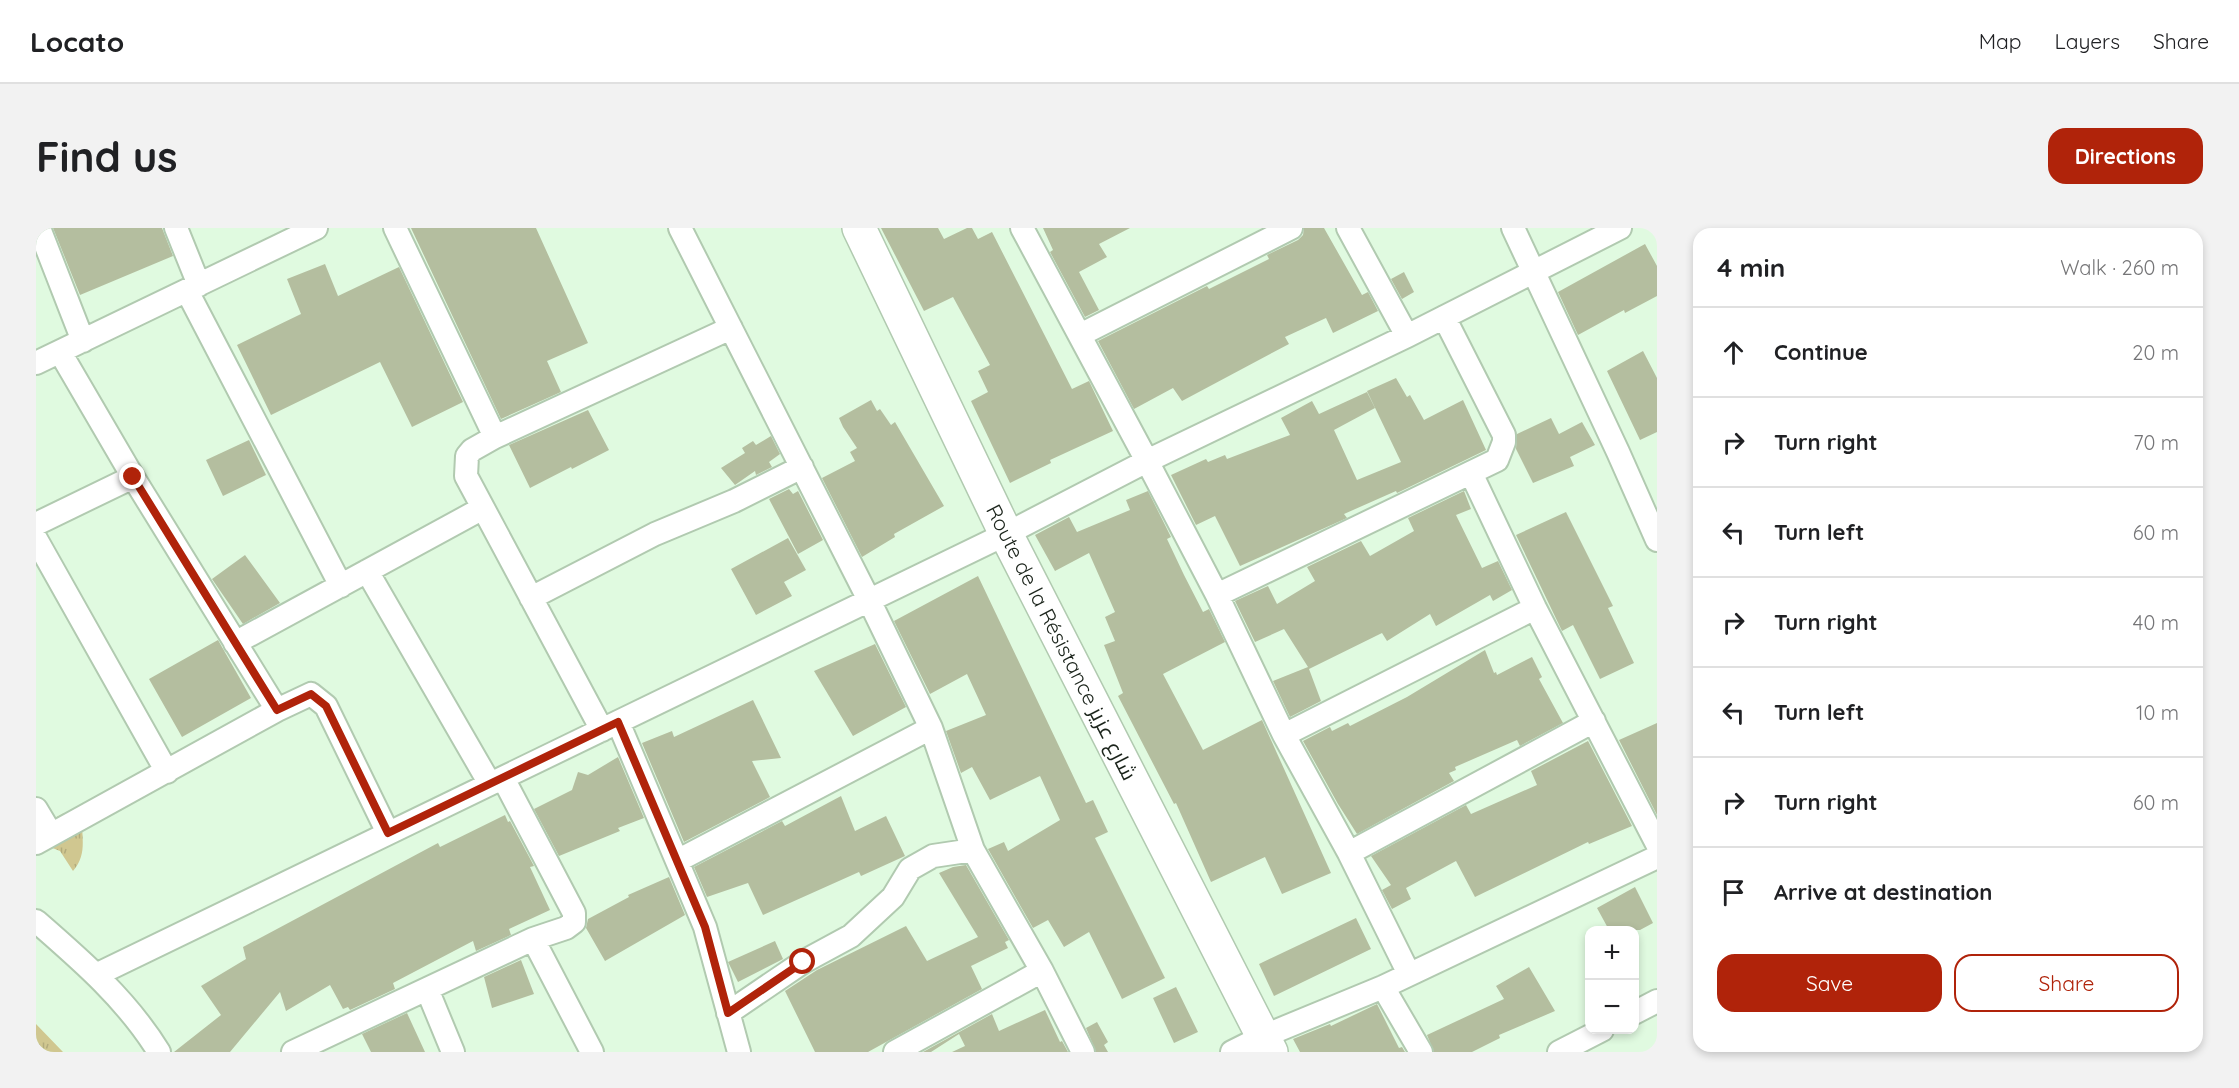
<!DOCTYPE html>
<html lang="en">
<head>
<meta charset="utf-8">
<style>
  :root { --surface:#fff; --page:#f2f2f2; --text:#202124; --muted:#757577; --line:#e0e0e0; --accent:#b0230a }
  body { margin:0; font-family:Quicksand,Cairo,sans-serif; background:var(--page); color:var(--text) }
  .controls { position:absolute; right:18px; bottom:18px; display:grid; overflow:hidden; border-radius:12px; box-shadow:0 3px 9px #0003 }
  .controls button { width:54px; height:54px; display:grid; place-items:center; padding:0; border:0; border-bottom:2px solid var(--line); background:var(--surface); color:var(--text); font:30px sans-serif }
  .stop { position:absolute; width:18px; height:18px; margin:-14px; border:4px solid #b0230a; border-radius:50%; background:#fff }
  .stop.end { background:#b0230a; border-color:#fff; box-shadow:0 2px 6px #0008 }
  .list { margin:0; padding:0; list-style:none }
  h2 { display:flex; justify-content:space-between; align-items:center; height:78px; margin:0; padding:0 24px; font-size:26px }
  h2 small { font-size:20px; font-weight:400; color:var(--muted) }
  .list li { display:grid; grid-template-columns:39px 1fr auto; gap:18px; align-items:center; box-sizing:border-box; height:90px; padding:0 24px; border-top:2px solid var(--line) }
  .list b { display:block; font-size:22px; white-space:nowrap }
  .list em { font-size:20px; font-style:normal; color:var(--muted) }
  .actions { display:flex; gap:12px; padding:18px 24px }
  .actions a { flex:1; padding:14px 0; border:2px solid var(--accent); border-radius:18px; text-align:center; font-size:21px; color:var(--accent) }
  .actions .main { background:var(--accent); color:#fff }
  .icon { flex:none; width:33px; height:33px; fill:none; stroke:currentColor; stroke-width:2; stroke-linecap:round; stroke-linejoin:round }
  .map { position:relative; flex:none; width:1621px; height:824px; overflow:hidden; border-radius:18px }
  header { display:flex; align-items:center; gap:36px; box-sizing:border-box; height:84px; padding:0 30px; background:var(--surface); border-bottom:2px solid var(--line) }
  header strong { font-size:28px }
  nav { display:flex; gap:33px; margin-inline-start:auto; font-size:21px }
  .intro { display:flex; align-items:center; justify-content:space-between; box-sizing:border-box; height:144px; padding:0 36px }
  h1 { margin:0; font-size:42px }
  .button { padding:15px 27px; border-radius:18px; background:var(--accent); color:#fff; font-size:21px; font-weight:700 }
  main { display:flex; gap:36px; padding:0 36px }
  aside { flex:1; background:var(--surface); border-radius:18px; box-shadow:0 3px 9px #0003 }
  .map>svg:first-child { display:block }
  .grass { fill:url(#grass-tufts) }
  .building { fill:#b4be9f }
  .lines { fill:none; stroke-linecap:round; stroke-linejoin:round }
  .street-casing { stroke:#b1cab0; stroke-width:26 }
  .primary-casing { stroke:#b1cab0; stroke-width:36 }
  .street { stroke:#fff; stroke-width:22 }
  .primary { stroke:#fff; stroke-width:33 }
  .route { stroke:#b0230a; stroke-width:8 }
  .labels { text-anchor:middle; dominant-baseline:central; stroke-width:4.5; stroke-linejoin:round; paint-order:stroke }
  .street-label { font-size:21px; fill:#1b241b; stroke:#fff }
</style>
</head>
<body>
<header>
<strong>Locato</strong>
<nav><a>Map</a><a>Layers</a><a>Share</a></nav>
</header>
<div class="intro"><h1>Find us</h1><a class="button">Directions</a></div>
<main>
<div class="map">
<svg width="1621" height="824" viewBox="0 0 1621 824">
  <defs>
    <pattern id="grass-tufts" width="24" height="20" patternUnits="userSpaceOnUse" patternTransform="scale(1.5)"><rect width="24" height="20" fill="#d0c790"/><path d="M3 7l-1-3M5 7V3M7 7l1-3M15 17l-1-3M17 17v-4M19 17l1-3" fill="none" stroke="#b2ab7c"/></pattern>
  </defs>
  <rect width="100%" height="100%" fill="#e0fae0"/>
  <path class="grass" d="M28 585 46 598C47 616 49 629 37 643L24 623 14 619 13 593Z
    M0 796 27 824H0Z"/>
  <path class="building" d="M17 0H126L137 28 44 67Z
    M375 0H500L552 115 511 133 525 164 465 191Z
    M845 0H902L908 11 931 0H936L942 11 956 4 1036 161 1053 153 1077 203 1014 232 1015 235 974 255 935 173 952 164 942 143 954 137 917 69 888 83Z
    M1007 0H1094L1063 16 1071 29 1043 44 1063 82 1049 89 1014 24 1017 22Z
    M1268 0H1288L1326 67 1332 64 1342 83 1297 105 1290 90 1249 109 1253 116 1146 173 1137 160 1098 181 1062 113 1171 58 1173 61 1233 31 1231 27 1262 12 1267 7Z
    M1609 16 1621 38V68L1589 85 1588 82 1542 107 1522 64Z
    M289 36 302 68 363 39 427 174 376 199 344 134 235 187 201 117 265 86 251 51Z
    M1368 44 1378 64 1366 71 1355 51Z
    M1607 123 1621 150V204L1604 212 1571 143Z
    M1360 150 1371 169 1374 167 1388 192 1427 172 1450 222 1361 265 1360 263 1308 286 1311 290 1204 338 1179 288 1160 297 1135 247 1170 231 1172 234 1189 227 1191 231 1254 207 1245 190 1276 173 1283 186 1331 164 1339 180 1298 202 1321 252 1365 234 1331 163Z
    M835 172 841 183 844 181 855 197 859 194 908 278 858 306 859 309 826 329 786 250 819 233 814 224 821 220 807 199 803 190Z
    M552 182 573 222 536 241 535 239 494 260 473 217Z
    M1515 190 1523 206 1546 194 1559 217 1534 229 1538 238 1497 255 1480 221 1481 206Z
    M735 208 744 226 733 234 736 239 720 247 719 243 699 257 685 240 709 225 706 220 717 213 720 217Z
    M213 212 230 247 187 268 170 232Z
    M753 261 757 266 762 263 787 312 762 326 733 271Z
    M1112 263 1135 309 1131 311 1148 347 1167 384 1173 381 1189 414 1127 446 1167 522 1226 492 1295 645 1246 666 1229 629 1175 654 1140 575 1138 576 1082 468 1087 465 1068 417 1079 413 1069 389 1079 384 1053 325 1019 343 999 307 1033 289 1041 304 1094 282 1090 272Z
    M1428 263 1435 281 1420 287 1446 340 1462 333 1476 362 1457 373 1454 367 1400 398 1394 386 1351 413 1346 405 1273 441 1285 473 1254 489 1237 453 1272 439 1248 401 1219 414 1199 373 1232 358 1241 376 1279 353 1271 339 1325 313 1334 328 1378 303 1372 290Z
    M1530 284 1577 378 1572 380 1598 435 1564 451 1537 397 1526 403 1480 307Z
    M752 310 770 342 748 354 756 368 720 387 695 341Z
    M209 327 244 375 207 396 176 351Z
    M942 348 1050 575 1057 572 1072 604 1059 610 1129 750 1086 771 1053 704 1028 719 1012 692 997 700 952 621 968 614 972 623 1024 592 1004 548 954 572 936 539 925 545 910 503 950 487 931 446 894 466 858 393Z
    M182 412 215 470 146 509 113 451Z
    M839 416 870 479 817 508 778 443Z
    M1449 422 1458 445 1460 444 1461 447 1496 429 1506 449 1503 451 1527 495 1484 518 1481 512 1419 539 1420 542 1413 545 1418 553 1321 606 1302 576 1267 513 1294 499 1296 503 1312 495 1314 498 1371 469Z
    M717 472 745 530 716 533 734 569 648 614 606 515 636 503 638 509Z
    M1621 495V587L1583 512Z
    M1552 513 1596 598 1553 616 1552 614 1439 669 1420 633 1370 660 1375 671 1356 681 1346 662 1355 657 1335 628 1430 577 1435 586 1501 557 1495 543Z
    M582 529 608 590 582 600 584 603 523 628 498 581 536 562 542 544 552 547Z
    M805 568 819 603 850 588 869 628 825 648 823 644 727 687 712 655 671 669 658 639 746 593 749 598Z
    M469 587 472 594 474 593 498 638 494 639 514 682 473 701 475 707 440 723 437 713 357 755 359 761 314 782 312 779 307 781 294 757 250 783 244 764 194 824H138L185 787 165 758 210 731 207 719 402 615 404 619Z
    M930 637 973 712 969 714 972 720 935 738 946 761 832 824H779L749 763 781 742 870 698 891 733 942 709 903 645 917 639Z
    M633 649 649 687 569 733 550 700 552 691 593 669 592 667Z
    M1599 659 1617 695 1604 702H1573L1561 680Z
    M1320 690 1335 721 1238 768 1223 736Z
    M739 713 747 731 702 754 692 734Z
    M485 732 498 766 456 780 448 749Z
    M1493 739 1519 783 1463 807 1464 810 1436 824H1398L1391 807 1468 771 1460 758Z
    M1140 759 1162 804 1138 815 1117 770Z
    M1341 776 1363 820 1366 819 1369 824H1264L1257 811 1294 796 1295 798Z
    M1009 782 1024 814 1026 813 1032 824H916L929 818 923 806 895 824H887L956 786 963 803Z
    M371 785 389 824H335L326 806Z
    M1061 794 1072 814 1068 817 1072 824H1060L1050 800Z"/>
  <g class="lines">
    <defs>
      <path id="street" d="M3 0 47 113
        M140 0 163 57
        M359 0 459 209
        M644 0 833 372 895 500 937 622 1006 743 1047 824
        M986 0 1111 233 1181 367 1248 507 1313 625 1373 746
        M1312 0 1371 108
        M1477 0 1582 224 1621 312
        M151 63 305 358
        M1044 107 1255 0
        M24 124 97 249 241 482
        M0 135 280 0
        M1435 245 1499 380 1621 616
        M0 296 97 249
        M0 311 131 544
        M331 343 454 556
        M1181 367 1461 232 1468 214V207L1408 89
        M495 370 619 306 698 273 766 239
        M199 415 447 280
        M582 494 669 699 703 824
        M566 502 430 248 431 228 436 222 459 209 695 100
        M1248 507 1499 380
        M0 581 15 606
        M0 615 241 482 275 466 290 478 352 605
        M1313 625 1558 493
        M641 633 895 500
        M0 693C46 733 91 772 123 824
        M497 711 556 824
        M62 746 970 306 1111 233 1371 108 1584 0
        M1347 759 1385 824
        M391 761 417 824
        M692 785 767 734 815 708 857 669 874 641 897 628 937 622
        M1598 785 1621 773
        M257 824 497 711 530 700 538 694V685L467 550
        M859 824 1006 743
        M1196 824 1228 808 1347 759 1621 629
        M1523 824 1566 802"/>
      <path id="primary" d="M823 0 970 306 1235 824"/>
    </defs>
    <use href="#street" class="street-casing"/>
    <use href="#primary" class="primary-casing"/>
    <use href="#street" class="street"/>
    <use href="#primary" class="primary"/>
  </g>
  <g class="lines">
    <path class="route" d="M97 249 241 482 275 466 290 478 352 605 582 494 669 699 692 785 767 734"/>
  </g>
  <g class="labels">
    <g class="street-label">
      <text transform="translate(1026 414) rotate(63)">Route de la Résistance شارع عزيز</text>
    </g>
  </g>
</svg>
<div class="controls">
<button>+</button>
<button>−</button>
</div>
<div class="stop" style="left:767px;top:734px"></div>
<div class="stop end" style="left:97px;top:249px"></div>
</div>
<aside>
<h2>4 min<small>Walk · 260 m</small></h2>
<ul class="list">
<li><svg class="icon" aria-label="ahead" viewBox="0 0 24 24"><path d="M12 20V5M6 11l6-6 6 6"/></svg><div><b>Continue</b></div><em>20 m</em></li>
<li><svg class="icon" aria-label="right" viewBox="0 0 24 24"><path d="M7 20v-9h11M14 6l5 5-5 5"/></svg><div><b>Turn right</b></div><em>70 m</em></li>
<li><svg class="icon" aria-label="left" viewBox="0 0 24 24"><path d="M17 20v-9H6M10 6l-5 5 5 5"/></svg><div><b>Turn left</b></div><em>60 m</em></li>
<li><svg class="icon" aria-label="right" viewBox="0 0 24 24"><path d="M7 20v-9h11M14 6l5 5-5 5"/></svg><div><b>Turn right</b></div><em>40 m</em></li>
<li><svg class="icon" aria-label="left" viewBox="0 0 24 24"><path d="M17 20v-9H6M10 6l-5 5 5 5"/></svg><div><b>Turn left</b></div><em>10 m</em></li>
<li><svg class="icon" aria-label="right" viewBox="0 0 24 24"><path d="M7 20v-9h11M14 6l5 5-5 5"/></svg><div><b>Turn right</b></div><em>60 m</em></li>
<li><svg class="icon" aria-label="arrive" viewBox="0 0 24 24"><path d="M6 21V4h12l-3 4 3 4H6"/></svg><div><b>Arrive at destination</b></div></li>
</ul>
<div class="actions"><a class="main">Save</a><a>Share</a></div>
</aside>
</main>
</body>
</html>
